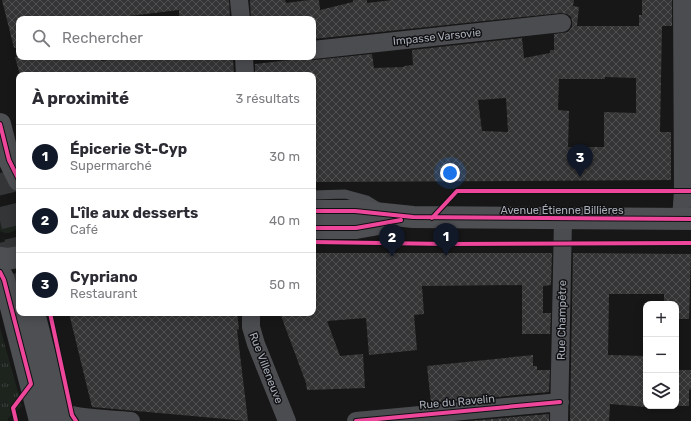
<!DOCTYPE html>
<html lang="fr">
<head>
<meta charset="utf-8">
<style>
  :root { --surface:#fff; --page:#f2f2f3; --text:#2b2b33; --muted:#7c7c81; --line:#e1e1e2; --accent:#111827 }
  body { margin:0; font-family:Rubik,sans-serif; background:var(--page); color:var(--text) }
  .controls { position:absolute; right:12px; bottom:12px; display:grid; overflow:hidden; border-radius:8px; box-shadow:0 2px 10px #0003 }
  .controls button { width:36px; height:36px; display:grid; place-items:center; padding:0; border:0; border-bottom:1px solid var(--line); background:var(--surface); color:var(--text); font:20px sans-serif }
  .you { position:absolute; left:450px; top:173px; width:14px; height:14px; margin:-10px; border:3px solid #fff; border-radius:50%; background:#1a73e8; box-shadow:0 0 0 6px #1a73e833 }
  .badge { display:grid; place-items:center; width:26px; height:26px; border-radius:50%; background:var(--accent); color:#fff; font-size:13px; font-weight:700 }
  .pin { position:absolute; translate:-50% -33px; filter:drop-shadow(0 1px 2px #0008) }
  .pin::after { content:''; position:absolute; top:21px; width:14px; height:12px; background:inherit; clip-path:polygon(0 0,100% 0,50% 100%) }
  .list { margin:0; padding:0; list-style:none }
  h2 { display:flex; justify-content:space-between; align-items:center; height:52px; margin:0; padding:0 16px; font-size:17px }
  h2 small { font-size:13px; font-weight:400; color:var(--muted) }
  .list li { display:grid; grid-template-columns:26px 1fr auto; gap:12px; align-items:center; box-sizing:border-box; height:64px; padding:0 16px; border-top:1px solid var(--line) }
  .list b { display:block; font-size:15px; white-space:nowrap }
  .list p { margin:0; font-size:13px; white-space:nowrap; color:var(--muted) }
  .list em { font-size:13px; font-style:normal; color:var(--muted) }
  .icon { flex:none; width:22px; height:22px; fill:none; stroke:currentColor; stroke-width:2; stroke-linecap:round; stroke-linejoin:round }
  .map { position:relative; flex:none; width:691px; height:421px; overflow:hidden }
  .search { position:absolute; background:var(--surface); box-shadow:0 2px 10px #0003; left:16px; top:16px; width:300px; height:44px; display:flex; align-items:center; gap:10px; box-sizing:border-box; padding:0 14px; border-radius:8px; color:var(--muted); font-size:15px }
  .panel { position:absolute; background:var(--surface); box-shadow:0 2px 10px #0003; left:16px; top:72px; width:300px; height:244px; border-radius:8px }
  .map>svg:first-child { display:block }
  .grass { fill:#1d241e }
  .park { fill:url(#park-tufts) }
  .building { fill:url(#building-cross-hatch); fill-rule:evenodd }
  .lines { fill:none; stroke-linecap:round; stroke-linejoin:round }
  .primary-tunnel { stroke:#343537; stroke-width:22; stroke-dasharray:22 11; stroke-linecap:butt }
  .service { stroke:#4b4c50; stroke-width:9 }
  .minor { stroke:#4b4c50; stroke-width:18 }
  .primary { stroke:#4d4f52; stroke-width:22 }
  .cycleway-casing { stroke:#111113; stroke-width:6 }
  .cycleway { stroke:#ed469a; stroke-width:4 }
  .labels { text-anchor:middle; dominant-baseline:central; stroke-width:3; stroke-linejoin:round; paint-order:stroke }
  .street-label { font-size:11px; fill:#a8adb8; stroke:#111113 }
</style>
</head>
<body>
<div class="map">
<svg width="691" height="421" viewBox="0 0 691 421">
  <defs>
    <pattern id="park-tufts" width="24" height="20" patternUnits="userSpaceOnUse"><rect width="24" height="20" fill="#1d241e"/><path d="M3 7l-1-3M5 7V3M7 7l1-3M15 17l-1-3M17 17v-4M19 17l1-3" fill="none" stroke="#3b413d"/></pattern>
    <pattern id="building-cross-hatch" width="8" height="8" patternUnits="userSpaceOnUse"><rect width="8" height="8" fill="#353536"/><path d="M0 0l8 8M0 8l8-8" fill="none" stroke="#4f5051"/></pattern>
  </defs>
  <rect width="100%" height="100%" fill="#171717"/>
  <path class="grass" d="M5 206C11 206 15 207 19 213L18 227C13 233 7 235 0 231V207Z"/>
  <path class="park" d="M0 328 22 406 8 418V421H0Z"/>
  <path class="building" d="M2 0H229L230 19H179V10L105 19H19V47L14 48Z
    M250 0H285L286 3 309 0H319L320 10 353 2V0H367V3L392 0H574L573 6 579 7 577 26H639V15H642V0H672V26H662L660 132H671V180L313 182V75H255V64L307 58 314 60 372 54 374 68 404 67V66L413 65 412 50 522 38 524 58 550 53V50H554V34L568 32 572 27V21L571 17 567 14 561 13 313 39V19H251ZM605 77 636 78V113L604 112V147H568L569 111 558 110 559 79H605ZM506 98 508 132 482 131 478 100Z
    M15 57H53L54 59 70 57H100L101 61 134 57H233L234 75H20Z
    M313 253H552L551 285 543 286V313H551L550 334H522V285L422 286 424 314 414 315 417 350 369 355 366 318 327 321 340 356 363 354 365 388 307 390 306 383 280 313H313Z
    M573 253 691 254 689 319H676V304H673L672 301H664V294H609L608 355 646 356V407L610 404 609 421H570Z
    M69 313H237L239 329 237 330 248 421 92 407Z
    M533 355V366H537V370H550L549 392 431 403 427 366Z
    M676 370H691V389L689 390V406H676Z
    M549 414V421H469Z"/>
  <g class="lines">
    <path class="primary-tunnel" d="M0 173 19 253
      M8 241 18 284"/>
    <path class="service" d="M313 195 345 194 367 200 380 208"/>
    <path class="minor" d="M239 0 241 19
      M313 50 562 23
      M244 57 245 75
      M681 219 683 191 682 0
      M251 313V327L256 344 287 421
      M72 415C90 419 112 419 131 421
      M356 421 560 402
      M559 421 563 219"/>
    <path class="primary" d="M0 124 9 160 19 180
      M313 211H355L413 217 691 219
      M313 228H356L390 222
      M0 258 7 259 19 257
      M0 272 4 280 40 421
      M34 313 62 421"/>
    <defs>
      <path id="cycleway" d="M0 124 9 160 19 180
        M313 211H355L413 217 691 219
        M432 218 457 191H691
        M313 228H356L401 220
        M313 242 447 244 691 243
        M0 272 4 280 31 384 13 408 16 421
        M50 313 72 415 76 421
        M356 421 560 402"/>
    </defs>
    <use href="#cycleway" class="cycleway-casing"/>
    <use href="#cycleway" class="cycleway"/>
  </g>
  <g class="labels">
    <g class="street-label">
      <text transform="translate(437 37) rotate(-6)">Impasse Varsovie</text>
      <text x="562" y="210">Avenue Étienne Billières</text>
      <text transform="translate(562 320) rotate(-89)">Rue Champêtre</text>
      <text transform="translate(266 368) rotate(69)">Rue Villeneuve</text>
      <text transform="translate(457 402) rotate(-5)">Rue du Ravelin</text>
    </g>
  </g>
</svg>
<div class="controls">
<button>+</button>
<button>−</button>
<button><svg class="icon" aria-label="layers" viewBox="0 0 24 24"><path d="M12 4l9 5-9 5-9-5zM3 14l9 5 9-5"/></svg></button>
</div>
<div class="you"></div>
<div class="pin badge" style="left:446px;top:256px">1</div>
<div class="pin badge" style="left:392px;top:257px">2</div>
<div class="pin badge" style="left:580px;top:177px">3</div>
<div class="search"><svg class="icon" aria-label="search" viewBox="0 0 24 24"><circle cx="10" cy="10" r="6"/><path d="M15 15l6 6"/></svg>Rechercher</div>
<section class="panel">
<h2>À proximité<small>3 résultats</small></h2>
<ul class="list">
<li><span class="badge">1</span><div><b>Épicerie St-Cyp</b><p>Supermarché</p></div><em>30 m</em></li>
<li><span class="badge">2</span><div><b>L'île aux desserts</b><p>Café</p></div><em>40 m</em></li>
<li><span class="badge">3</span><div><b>Cypriano</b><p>Restaurant</p></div><em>50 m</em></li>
</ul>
</section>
</div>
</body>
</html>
